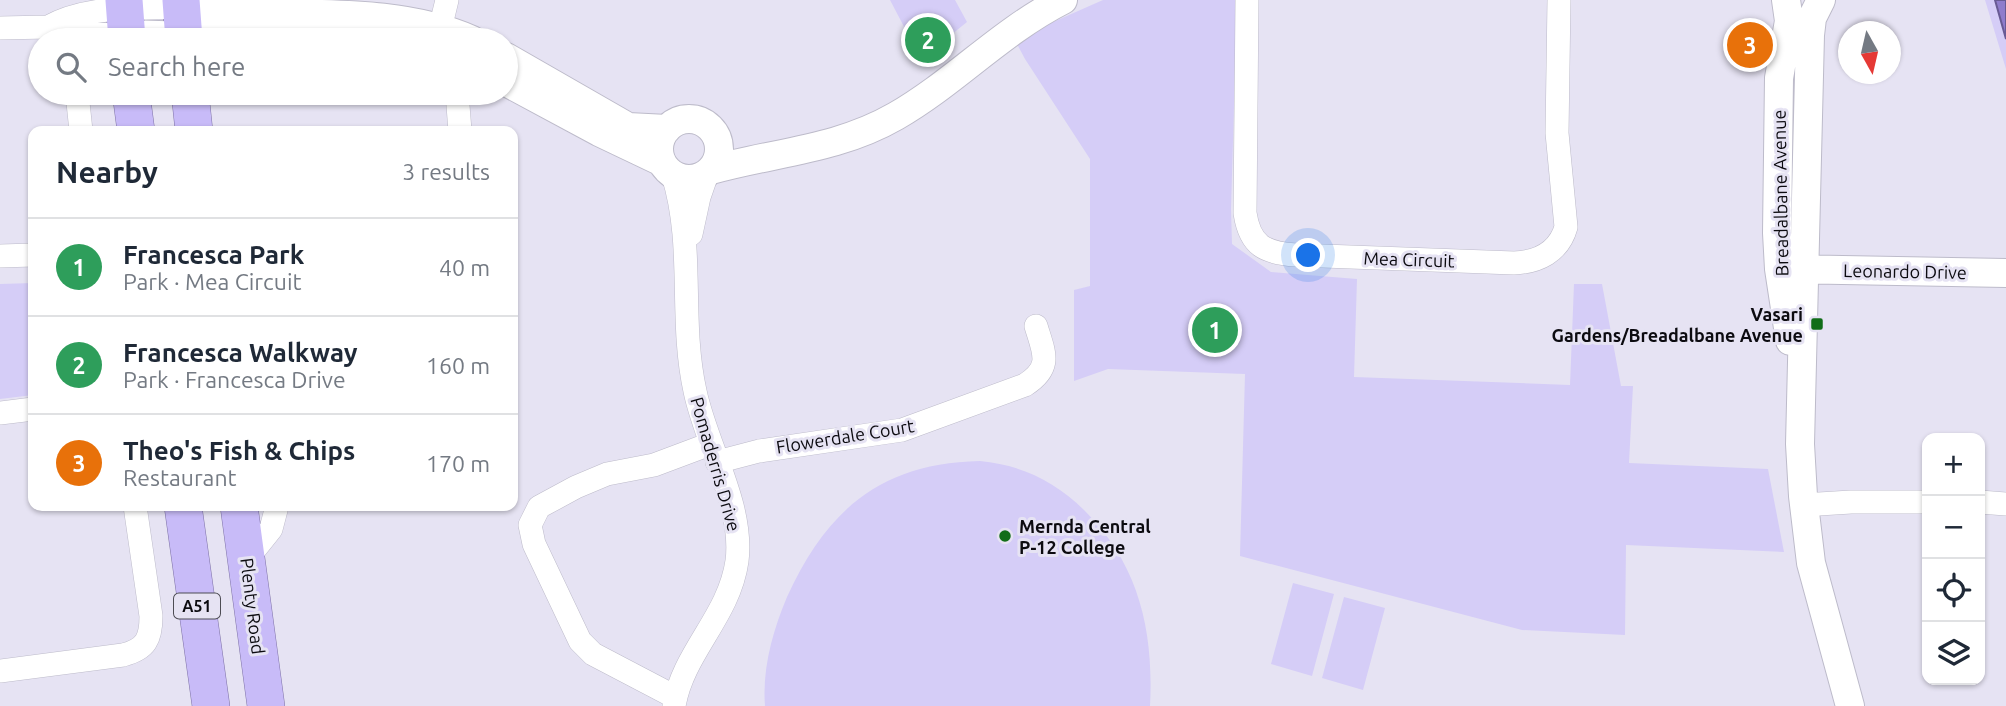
<!DOCTYPE html>
<html lang="en">
<head>
<meta charset="utf-8">
<style>
  :root { --surface:#fff; --page:#f2f2f3; --text:#1f2937; --muted:#747a83; --line:#e0e1e3; --accent:#116d18 }
  body { margin:0; font-family:Ubuntu,sans-serif; background:var(--page); color:var(--text) }
  .controls { position:absolute; right:21px; bottom:21px; display:grid; overflow:hidden; border-radius:14px; box-shadow:0 2px 5px #0004 }
  .controls button { width:63px; height:63px; display:grid; place-items:center; padding:0; border:0; border-bottom:2px solid var(--line); background:var(--surface); color:var(--text); font:35px sans-serif }
  .compass { position:absolute; left:1838px; top:21px; width:63px; height:63px; border-radius:50%; background:var(--surface); box-shadow:0 2px 5px #0004; rotate:172deg }
  .you { position:absolute; left:1309px; top:256px; width:24px; height:24px; margin:-18px; border:5px solid #fff; border-radius:50%; background:#1a73e8; box-shadow:0 0 0 10px #1a73e833 }
  .badge { display:grid; place-items:center; width:46px; height:46px; border-radius:50%; background:var(--accent); color:#fff; font-size:23px; font-weight:700 }
  .pin { position:absolute; translate:-50% -50%; border:4px solid #fff; box-shadow:0 2px 7px #0006 }
  .list { margin:0; padding:0; list-style:none }
  h2 { display:flex; justify-content:space-between; align-items:center; height:91px; margin:0; padding:0 28px; font-size:30px }
  h2 small { font-size:23px; font-weight:400; color:var(--muted) }
  .list li { display:grid; grid-template-columns:46px 1fr auto; gap:21px; align-items:center; box-sizing:border-box; height:98px; padding:0 28px; border-top:2px solid var(--line) }
  .list b { display:block; font-size:26px; white-space:nowrap }
  .list p { margin:0; font-size:23px; white-space:nowrap; color:var(--muted) }
  .list em { font-size:23px; font-style:normal; color:var(--muted) }
  .icon { flex:none; width:38px; height:38px; fill:none; stroke:currentColor; stroke-width:2; stroke-linecap:round; stroke-linejoin:round }
  .map { position:relative; flex:none; width:2006px; height:706px; overflow:hidden }
  .search { position:absolute; background:var(--surface); box-shadow:0 2px 5px #0004; left:28px; top:28px; width:490px; height:77px; display:flex; align-items:center; gap:18px; box-sizing:border-box; padding:0 24px; border-radius:38px; color:var(--muted); font-size:26px }
  .panel { position:absolute; background:var(--surface); box-shadow:0 2px 5px #0004; left:28px; top:126px; width:490px; height:385px; border-radius:14px }
  .map>svg:first-child { display:block }
  .green { fill:#d5cdf7 }
  .water { fill:#8f7ccc; stroke:#685a94; stroke-width:2 }
  .lines { fill:none; stroke-linecap:round; stroke-linejoin:round }
  .minor-casing { stroke:#bdbbca; stroke-width:24 }
  .tertiary-casing { stroke:#bdbbca; stroke-width:30 }
  .trunk-casing { stroke:#7e72a6; stroke-width:38 }
  .minor { stroke:#fff; stroke-width:23 }
  .tertiary { stroke:#fff; stroke-width:28 }
  .trunk { stroke:#c8bbf8; stroke-width:37 }
  .poi-dot { fill:#116d18; stroke:#e6e3f3; stroke-width:2.5 }
  .labels { text-anchor:middle; dominant-baseline:central; stroke-width:6; stroke-linejoin:round; paint-order:stroke }
  .shield { fill:#e6e3f3; stroke:#4d4c54; stroke-width:2 }
  .shield-label { font-size:16px; font-weight:bold; fill:#0c0b10 }
  .street-label { font-size:18px; fill:#0c0b10; stroke:#e6e3f3 }
  .poi-label { font-size:18px; font-weight:bold; fill:#0c0b10; stroke:#e6e3f3; text-anchor:end }
</style>
</head>
<body>
<div class="map">
<svg width="2006" height="706" viewBox="0 0 2006 706">
  <rect width="100%" height="100%" fill="#e6e3f3"/>
  <path class="green" d="M890 0H955L967 22 921 59Z
    M1103 0H1237L1231 209 1232 244 1271 272 1357 279 1354 377 1570 385 1574 284H1602L1621 386H1633L1629 463 1768 469 1784 552 1626 545 1625 635 1522 630 1240 556 1245 374 1108 369 1074 381V290L1090 286V159L1025 59 1017 44 1044 26Z
    M1985 0H2006V69Z
    M33 283V395L0 399V284Z
    M980 461C1021 465 1055 481 1084 510 1139 564 1154 631 1150 706H765C762 669 773 630 787 597 827 509 882 463 980 461Z
    M1293 583 1334 594 1312 676 1271 664Z
    M1344 597 1385 608 1363 690 1322 678Z"/>
  <path class="water" d="M1995 0H2006V39Z"/>
  <g class="lines">
    <defs>
      <path id="minor" d="M1247 0 1245 213C1250 246 1265 253 1296 255L1514 263C1538 262 1559 252 1566 227L1557 133 1559 0
        M48 27C88 5 138 9 182 7
        M0 28 48 27 71 35 126 34
        M440 29 447 0
        M77 93 81 131
        M457 93 460 131
        M673 175C695 246 679 319 695 391 706 445 744 505 737 561 729 617 683 652 674 706
        M691 234 699 197 707 174
        M0 256 33 255
        M0 413 33 409
        M717 462 759 451 902 430 1025 385C1053 367 1044 353 1036 326
        M1980 502 2006 504
        M1803 505 1851 502H1927
        M247 559 271 529 277 506
        M0 671 123 655C146 649 151 639 151 616L135 506
        M675 697 593 654 580 641 534 544 530 525 539 507 576 487 607 474 654 465 710 444"/>
      <path id="tertiary" d="M1786 0 1789 21 1779 78 1777 233 1779 269 1790 341
        M1821 0 1812 18 1810 35 1800 444 1803 496 1811 563 1850 706
        M182 7C276 21 384 1 472 40
        M126 34 322 40
        M506 57 628 127 667 129
        M506 82 599 132 662 162
        M659 149a30 30 0 1 1 60 0a30 30 0 1 1-60 0Z
        M711 170C775 152 837 150 896 116 955 82 1000 32 1063 0
        M1788 269 2006 273"/>
      <path id="trunk" d="M124 0 127 40
        M181 0 184 40
        M131 93 136 131
        M190 93 194 131
        M183 506 211 706
        M239 506 266 706"/>
    </defs>
    <use href="#minor" class="minor-casing"/>
    <use href="#tertiary" class="tertiary-casing"/>
    <use href="#trunk" class="trunk-casing"/>
    <use href="#minor" class="minor"/>
    <use href="#tertiary" class="tertiary"/>
    <use href="#trunk" class="trunk"/>
  </g>
  <g class="poi-dot">
    <rect x="1810" y="317" width="14" height="14" rx="3.5"/>
    <circle cx="1005" cy="536" r="7"/>
  </g>
  <g class="labels">
    <rect class="shield" x="174" y="593.5" width="46" height="25" rx="5"/>
    <g class="shield-label">
      <text x="197" y="606">A51</text>
    </g>
    <g class="street-label">
      <text transform="translate(1780 193) rotate(-91)">Breadalbane Avenue</text>
      <text transform="translate(1409 259) rotate(2)">Mea Circuit</text>
      <text transform="translate(1905 271) rotate(1)">Leonardo Drive</text>
      <text transform="translate(845 436) rotate(-9)">Flowerdale Court</text>
      <text transform="translate(716 464) rotate(74)">Pomaderris Drive</text>
      <text transform="translate(253 606) rotate(83)">Plenty Road</text>
    </g>
    <g class="poi-label">
      <text x="1803" y="314">Vasari<tspan x="1803" dy="21">Gardens/Breadalbane Avenue</tspan></text>
      <text x="1019" y="526" text-anchor="start">Mernda Central<tspan x="1019" dy="21">P-12 College</tspan></text>
    </g>
  </g>
</svg>
<div class="controls">
<button>+</button>
<button>−</button>
<button><svg class="icon" aria-label="locate" viewBox="0 0 24 24"><circle cx="12" cy="12" r="6"/><path d="M12 2v4M12 18v4M2 12h4M18 12h4"/></svg></button>
<button><svg class="icon" aria-label="layers" viewBox="0 0 24 24"><path d="M12 4l9 5-9 5-9-5zM3 14l9 5 9-5"/></svg></button>
</div>
<svg class="compass" viewBox="-18 -18 36 36"><path d="M0-13l5 13h-10z" fill="#e53935"/><path d="M0 13l5-13h-10z" fill="#747a83"/></svg>
<div class="you"></div>
<div class="pin badge" style="left:1215px;top:330px;background:#2e9e5b">1</div>
<div class="pin badge" style="left:928px;top:40px;background:#2e9e5b">2</div>
<div class="pin badge" style="left:1750px;top:45px;background:#e8710a">3</div>
<div class="search"><svg class="icon" aria-label="search" viewBox="0 0 24 24"><circle cx="10" cy="10" r="6"/><path d="M15 15l6 6"/></svg>Search here</div>
<section class="panel">
<h2>Nearby<small>3 results</small></h2>
<ul class="list">
<li><span class="badge" style="background:#2e9e5b">1</span><div><b>Francesca Park</b><p>Park · Mea Circuit</p></div><em>40 m</em></li>
<li><span class="badge" style="background:#2e9e5b">2</span><div><b>Francesca Walkway</b><p>Park · Francesca Drive</p></div><em>160 m</em></li>
<li><span class="badge" style="background:#e8710a">3</span><div><b>Theo's Fish &amp; Chips</b><p>Restaurant</p></div><em>170 m</em></li>
</ul>
</section>
</div>
</body>
</html>
